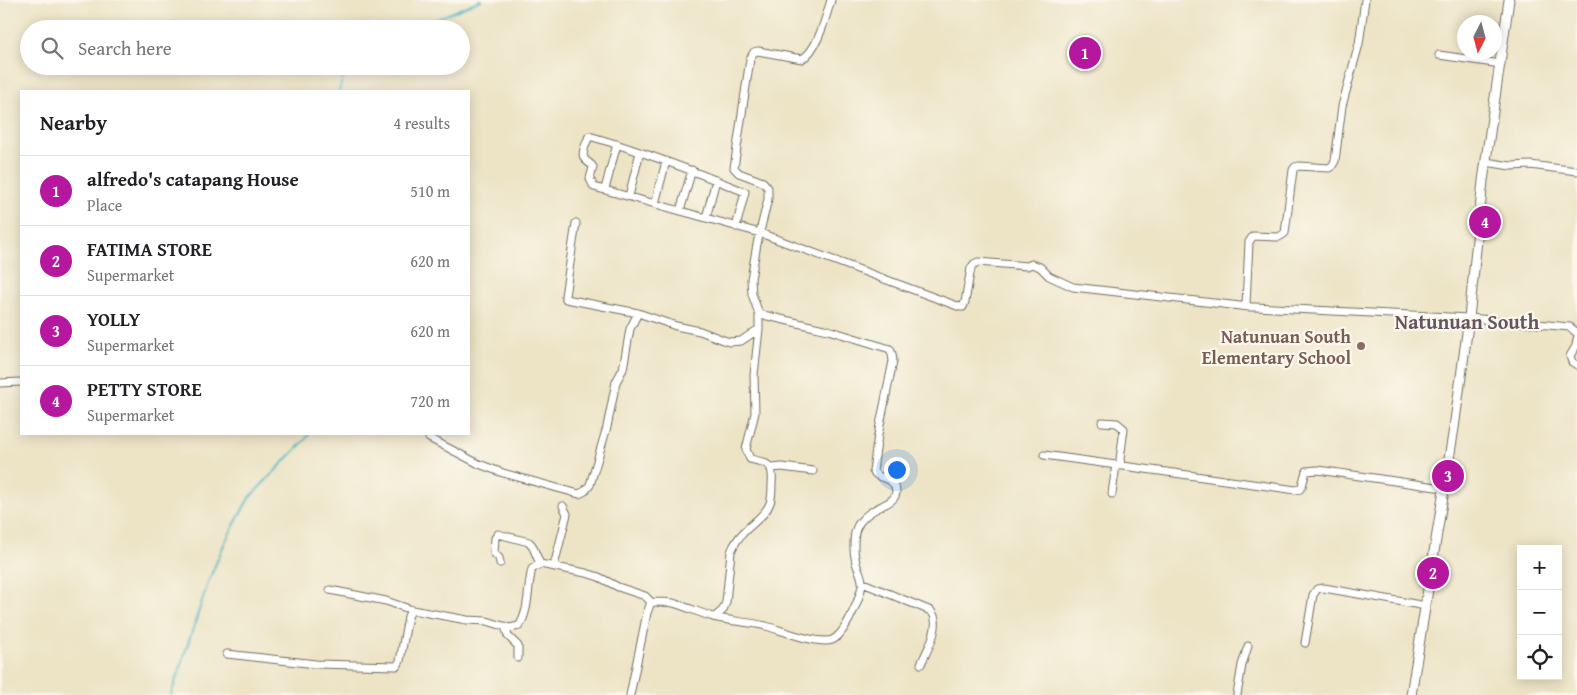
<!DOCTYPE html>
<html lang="en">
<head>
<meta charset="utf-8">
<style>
  :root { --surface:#fff; --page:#f6f6f6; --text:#202124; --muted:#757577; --line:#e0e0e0; --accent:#b5179e }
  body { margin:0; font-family:"Gentium Book Plus",serif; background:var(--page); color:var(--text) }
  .controls { position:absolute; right:15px; bottom:15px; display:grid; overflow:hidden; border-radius:0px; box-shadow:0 2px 12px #0003 }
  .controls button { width:45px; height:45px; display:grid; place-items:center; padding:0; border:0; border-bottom:1px solid var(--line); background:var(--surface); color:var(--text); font:25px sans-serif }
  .compass { position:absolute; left:1457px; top:15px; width:45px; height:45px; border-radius:50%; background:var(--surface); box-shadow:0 2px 12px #0003; rotate:186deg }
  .you { position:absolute; left:896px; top:469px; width:18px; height:18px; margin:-12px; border:4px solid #fff; border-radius:50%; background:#1a73e8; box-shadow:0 0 0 8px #1a73e833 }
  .badge { display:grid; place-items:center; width:32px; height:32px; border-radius:50%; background:var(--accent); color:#fff; font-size:16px; font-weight:700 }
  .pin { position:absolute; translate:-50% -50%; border:2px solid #fff; box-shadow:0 1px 5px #0006 }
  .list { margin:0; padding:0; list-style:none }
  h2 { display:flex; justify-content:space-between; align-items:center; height:65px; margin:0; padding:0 20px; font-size:21px }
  h2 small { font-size:16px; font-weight:400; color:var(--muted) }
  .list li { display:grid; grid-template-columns:32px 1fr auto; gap:15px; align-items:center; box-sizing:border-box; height:70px; padding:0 20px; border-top:1px solid var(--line) }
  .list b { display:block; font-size:19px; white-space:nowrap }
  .list p { margin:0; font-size:16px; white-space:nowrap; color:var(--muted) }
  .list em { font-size:16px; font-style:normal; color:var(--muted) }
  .icon { flex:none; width:28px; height:28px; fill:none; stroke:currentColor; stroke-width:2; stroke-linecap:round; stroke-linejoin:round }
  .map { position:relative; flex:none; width:1577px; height:695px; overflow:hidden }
  .search { position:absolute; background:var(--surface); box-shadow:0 2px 12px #0003; left:20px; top:20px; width:450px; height:55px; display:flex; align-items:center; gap:12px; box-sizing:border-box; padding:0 18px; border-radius:28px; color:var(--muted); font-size:19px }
  .panel { position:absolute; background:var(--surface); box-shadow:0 2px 12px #0003; left:20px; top:90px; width:450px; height:345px; border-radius:0px }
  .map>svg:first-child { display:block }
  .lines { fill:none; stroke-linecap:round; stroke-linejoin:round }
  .stream { stroke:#46b4c1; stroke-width:2 }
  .minor-casing { stroke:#6f6c61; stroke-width:9 }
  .tertiary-casing { stroke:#6f6c61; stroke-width:11 }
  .minor { stroke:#fff; stroke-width:7 }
  .tertiary { stroke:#fff; stroke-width:9 }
  .education-dot { fill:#8d6e63; stroke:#fbf7ec; stroke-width:2 }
  .labels { text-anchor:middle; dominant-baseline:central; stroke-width:4.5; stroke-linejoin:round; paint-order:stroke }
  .education-label { font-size:18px; font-weight:bold; fill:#785e54; stroke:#fbf7ec; text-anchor:end }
  .quarter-label { font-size:20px; font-weight:bold; fill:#675462; stroke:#fbf7ec }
</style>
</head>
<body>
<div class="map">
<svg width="1577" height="695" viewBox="0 0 1577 695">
  <rect width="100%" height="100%" fill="#fbf7ec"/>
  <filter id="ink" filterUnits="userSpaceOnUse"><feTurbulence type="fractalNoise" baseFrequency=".02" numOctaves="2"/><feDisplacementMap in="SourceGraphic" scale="10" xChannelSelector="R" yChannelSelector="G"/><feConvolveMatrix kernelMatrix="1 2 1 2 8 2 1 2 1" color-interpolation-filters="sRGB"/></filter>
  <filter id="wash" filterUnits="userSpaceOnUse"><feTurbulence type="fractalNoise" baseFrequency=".0096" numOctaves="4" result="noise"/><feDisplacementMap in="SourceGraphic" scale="20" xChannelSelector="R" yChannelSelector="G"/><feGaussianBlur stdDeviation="1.12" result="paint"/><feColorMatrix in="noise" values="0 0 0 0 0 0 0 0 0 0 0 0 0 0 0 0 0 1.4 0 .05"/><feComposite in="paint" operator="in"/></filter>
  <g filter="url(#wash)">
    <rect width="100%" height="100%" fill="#ede4c6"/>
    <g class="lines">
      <path class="stream" d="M413 29 481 0
        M339 91 342 81 351 66
        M171 695 209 580 225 542 249 498 306 439 309 434"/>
    </g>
  </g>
  <g filter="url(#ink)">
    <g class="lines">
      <defs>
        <path id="minor" d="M1365 0 1359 44 1342 106 1335 161 1332 166 1329 168 1299 166 1295 167 1293 170 1285 233 1279 237 1253 236 1249 242 1246 304 1249 307H1255L1469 318 1526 323 1570 327 1577 333
          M1439 55 1501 64
          M1486 162 1511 166 1530 165 1577 171
          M605 189 617 144
          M629 196 640 152
          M655 204 666 161
          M680 211 692 170
          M706 218 716 180
          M576 223 565 296 566 299 638 313 676 326 700 331 729 342 741 341 759 329
          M736 227 745 192C694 171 642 151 589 136 587 142 581 152 584 158 586 162 591 163 593 167L590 179 594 187 760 233 960 307H963L965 302 971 268 974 264 978 262 1027 266 1032 264 1040 267 1049 276 1073 287 1249 307
          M1577 339 1576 346 1570 356 1572 362 1577 365
          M0 383 21 382
          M1102 422 1117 423 1124 429 1120 459 1121 466
          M429 438 479 464 503 473 579 494 585 491 590 485 607 427 616 382 623 369 630 329 638 313
          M1044 455 1296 490 1300 489 1302 486 1306 471 1318 470 1443 488
          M772 468 782 467 813 471
          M1112 494 1116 465
          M500 563 499 558 494 553 495 538 498 534 529 542 532 545 540 564
          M554 566 567 514 563 506
          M863 583 931 611C943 624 927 650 921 664
          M330 590 386 601 412 610
          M715 617 723 610 726 602 731 552C734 544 738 538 744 532 752 523 766 515 770 503 772 497 772 490 772 484 774 463 767 463 750 459L746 449 755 413 754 375 759 329V314L752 294 751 279 757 244 768 199V188L763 182 739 173 734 168 750 59 754 52 758 51 802 59C818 50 826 16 831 0
          M505 626 508 636 518 646V658
          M1305 643 1313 595 1317 589 1324 588 1426 606
          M227 654 316 664 397 666 400 661 408 616 412 610 467 620 487 621 510 628 519 626C530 610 527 587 532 569L540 564 586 573 599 577 618 587 645 596 651 602
          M630 695 647 613 651 602C658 602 666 602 673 603 687 607 700 613 713 617 730 621 748 622 766 626 781 630 818 645 832 640 845 635 860 598 862 585 863 577 858 570 856 563 855 558 854 553 854 548 854 539 854 529 860 522 863 518 869 513 874 510 884 504 902 500 894 485 890 476 878 480 873 471L878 435 893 361 892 354 890 349 828 330 759 314
          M1237 695 1242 665 1248 646"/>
        <path id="tertiary" d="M1411 695 1454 428 1469 318 1483 181 1509 0"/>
      </defs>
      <use href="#minor" class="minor-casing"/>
      <use href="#tertiary" class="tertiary-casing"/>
      <use href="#minor" class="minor"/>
      <use href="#tertiary" class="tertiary"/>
    </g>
  </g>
  <circle class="education-dot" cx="1361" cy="346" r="5"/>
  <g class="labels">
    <g class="education-label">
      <text x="1351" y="336">Natunuan South<tspan x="1351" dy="21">Elementary School</tspan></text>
    </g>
    <g class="quarter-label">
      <text x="1467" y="321">Natunuan South</text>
    </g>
  </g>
</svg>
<div class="controls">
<button>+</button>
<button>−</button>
<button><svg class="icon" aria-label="locate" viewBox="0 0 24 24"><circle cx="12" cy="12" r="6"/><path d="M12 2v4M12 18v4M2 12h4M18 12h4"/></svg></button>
</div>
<svg class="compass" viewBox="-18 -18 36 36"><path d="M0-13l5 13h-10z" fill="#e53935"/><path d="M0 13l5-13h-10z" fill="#757577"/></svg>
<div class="you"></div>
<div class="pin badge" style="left:1085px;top:53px">1</div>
<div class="pin badge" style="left:1433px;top:573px">2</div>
<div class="pin badge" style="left:1448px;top:476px">3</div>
<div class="pin badge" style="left:1485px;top:222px">4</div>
<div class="search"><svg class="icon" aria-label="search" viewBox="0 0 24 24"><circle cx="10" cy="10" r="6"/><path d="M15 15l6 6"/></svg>Search here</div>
<section class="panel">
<h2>Nearby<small>4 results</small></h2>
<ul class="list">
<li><span class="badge">1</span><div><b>alfredo's catapang House</b><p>Place</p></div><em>510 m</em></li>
<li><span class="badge">2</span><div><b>FATIMA STORE</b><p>Supermarket</p></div><em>620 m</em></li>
<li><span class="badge">3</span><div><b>YOLLY</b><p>Supermarket</p></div><em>620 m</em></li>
<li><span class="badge">4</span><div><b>PETTY STORE</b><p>Supermarket</p></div><em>720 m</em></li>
</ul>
</section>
</div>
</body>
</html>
